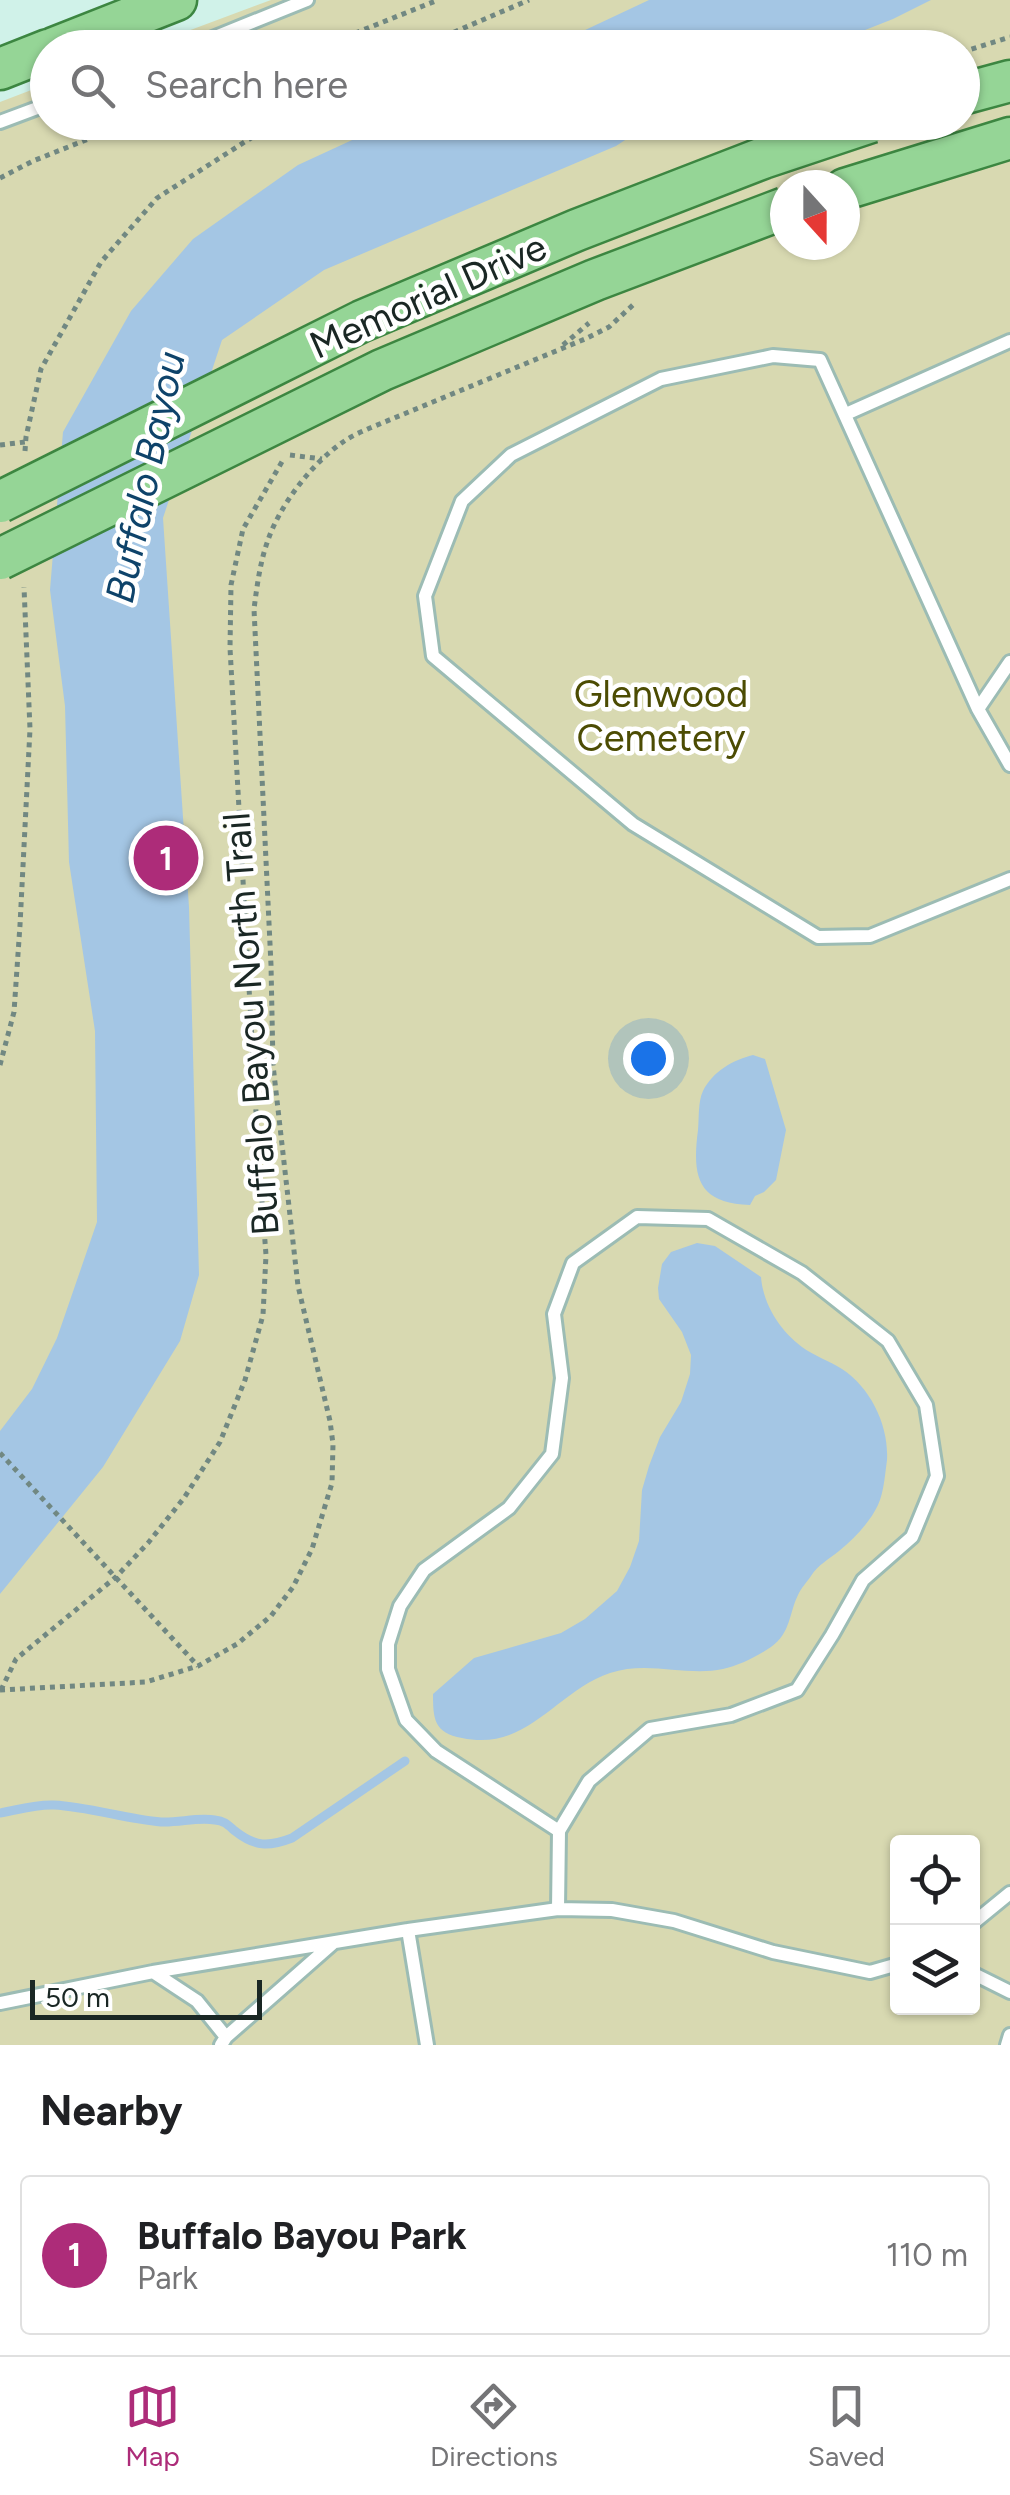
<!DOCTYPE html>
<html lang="en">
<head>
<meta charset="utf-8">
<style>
  :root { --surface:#fff; --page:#f6f6f6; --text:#202124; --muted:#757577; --line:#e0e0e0; --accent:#ad2c79 }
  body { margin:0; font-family:Figtree,sans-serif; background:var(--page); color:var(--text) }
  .controls { position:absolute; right:30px; bottom:30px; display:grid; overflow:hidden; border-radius:10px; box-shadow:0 2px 8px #0004 }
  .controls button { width:90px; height:90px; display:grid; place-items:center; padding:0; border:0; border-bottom:2px solid var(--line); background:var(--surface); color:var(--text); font:50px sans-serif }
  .compass { position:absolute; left:770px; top:170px; width:90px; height:90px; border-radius:50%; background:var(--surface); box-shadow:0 2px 8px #0004; rotate:159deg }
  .scale { position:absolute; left:30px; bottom:25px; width:232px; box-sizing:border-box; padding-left:10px; border:5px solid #1a2724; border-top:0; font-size:28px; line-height:35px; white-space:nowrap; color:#1a2724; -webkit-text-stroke:8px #fff; paint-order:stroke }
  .you { position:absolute; left:648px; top:1058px; width:35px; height:35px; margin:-25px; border:8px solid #fff; border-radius:50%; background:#1a73e8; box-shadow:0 0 0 15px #1a73e833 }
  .badge { display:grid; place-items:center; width:65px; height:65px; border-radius:50%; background:var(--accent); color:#fff; font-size:32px; font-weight:700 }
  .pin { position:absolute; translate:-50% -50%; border:5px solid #fff; box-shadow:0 2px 10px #0006 }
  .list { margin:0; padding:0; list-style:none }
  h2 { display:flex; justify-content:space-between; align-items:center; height:130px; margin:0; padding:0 40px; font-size:42px }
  h2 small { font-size:32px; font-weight:400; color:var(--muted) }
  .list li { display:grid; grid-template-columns:65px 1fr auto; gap:30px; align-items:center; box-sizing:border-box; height:160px; margin:0 20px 20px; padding:0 20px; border:2px solid var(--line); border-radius:10px }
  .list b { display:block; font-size:38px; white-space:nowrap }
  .list p { margin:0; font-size:32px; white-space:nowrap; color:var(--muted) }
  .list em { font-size:32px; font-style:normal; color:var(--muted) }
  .icon { flex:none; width:55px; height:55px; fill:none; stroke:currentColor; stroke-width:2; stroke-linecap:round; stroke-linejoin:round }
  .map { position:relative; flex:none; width:1010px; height:2045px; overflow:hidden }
  .search { position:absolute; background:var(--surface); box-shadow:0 2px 8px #0004; left:30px; right:30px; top:30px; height:110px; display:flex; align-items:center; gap:25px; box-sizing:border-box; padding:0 35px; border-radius:55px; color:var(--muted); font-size:38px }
  .sheet { height:310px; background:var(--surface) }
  nav { display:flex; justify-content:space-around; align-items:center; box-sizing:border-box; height:140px; border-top:2px solid var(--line); background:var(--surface); font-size:28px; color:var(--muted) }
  nav a { display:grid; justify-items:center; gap:5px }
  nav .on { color:var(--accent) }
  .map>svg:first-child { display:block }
  .green { fill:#d8d9b1; fill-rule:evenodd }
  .water { fill:#a4c6e4 }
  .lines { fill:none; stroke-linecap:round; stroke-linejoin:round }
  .stream { stroke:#a4c6e4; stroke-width:9 }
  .lane-casing { stroke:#9cbcb4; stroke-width:18 }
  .primary-casing { stroke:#3c8641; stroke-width:45 }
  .path { stroke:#718882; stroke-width:5; stroke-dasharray:5 5; stroke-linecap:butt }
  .lane { stroke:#fff; stroke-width:12 }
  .primary { stroke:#95d596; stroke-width:40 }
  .primary-bridge-casing { stroke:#3c8641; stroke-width:45; stroke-linecap:butt }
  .primary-bridge { stroke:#95d596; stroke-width:40 }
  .labels { text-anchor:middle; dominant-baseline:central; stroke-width:9; stroke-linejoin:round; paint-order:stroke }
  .street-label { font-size:38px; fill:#1a2724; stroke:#fff }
  .park-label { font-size:38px; fill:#4c4c03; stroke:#fff }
  .water-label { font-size:40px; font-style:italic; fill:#0e436a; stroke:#fff }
</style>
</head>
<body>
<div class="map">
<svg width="1010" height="2045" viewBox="0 0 1010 2045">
  <rect width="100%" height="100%" fill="#d0f2e9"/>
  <path class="green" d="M271 0H1010V2045H0V102L47 84 48 122H962V48L145 47ZM785 185H845V245H785ZM898 1842H972V2008H898Z"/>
  <path class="water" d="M649 0H931L893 19 822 47H549Z
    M389 123H651L616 146 324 270 222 340 163 518 189 907 199 1275 180 1341 103 1467 0 1594V1431L32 1389 57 1338 97 1222 95 1031 69 862 65 706 50 590 63 432 131 311 193 239 298 165Z
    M753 1055 765 1059 786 1130 776 1180 764 1192 755 1196 750 1205C697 1203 692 1176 698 1130 699 1118 698 1101 703 1091 713 1071 733 1060 753 1055Z
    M697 1243 715 1246 761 1277C763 1304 780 1331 802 1347 814 1356 830 1361 842 1369 871 1388 889 1426 887 1460 885 1474 884 1492 878 1505 870 1522 854 1539 839 1551 829 1559 818 1565 811 1576 807 1582 801 1588 798 1595 789 1613 791 1633 771 1647 758 1656 738 1666 723 1669 686 1677 648 1660 610 1673 556 1691 528 1752 462 1738 434 1733 433 1719 433 1694L474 1658 561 1633 585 1619 617 1591 630 1567 639 1541 642 1490 649 1466 660 1437 681 1402 690 1374 691 1355 682 1332 659 1299 658 1288 662 1264 671 1252Z"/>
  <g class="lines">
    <path class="stream" d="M0 1813C18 1810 35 1804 54 1805 90 1807 125 1819 161 1822 179 1823 197 1817 215 1820 225 1821 228 1825 235 1831 255 1847 269 1847 292 1838L405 1761"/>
    <defs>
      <path id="lane" d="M188 48 307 0
        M0 122 48 104
        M846 414 1010 341
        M978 709 1010 662
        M1010 765 978 709 820 360 773 356 661 379 511 455 462 501 425 596 433 656 633 824 818 937 870 936 1010 879
        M558 1909 559 1831 436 1751 406 1720 388 1669V1644L400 1606 424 1570 509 1508 552 1454 562 1378 554 1314 573 1263 637 1217 708 1219 802 1273 888 1341 926 1405 937 1476 912 1537 863 1580 832 1635 797 1690 731 1715 650 1729 589 1781 559 1831
        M972 1924 1010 1893
        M408 1930 427 2045
        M153 1972 197 2001 226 2037
        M972 1973 1010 1992
        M0 2003 153 1972 408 1930 558 1909 612 1910 674 1921 773 1952 870 1972 898 1964
        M221 2045 226 2037 332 1944
        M1007 2045 1010 2035"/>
      <path id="primary" d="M54 48 176 0
        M0 69 48 50
        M962 94 1010 81
        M845 189 1010 138"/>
    </defs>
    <use href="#lane" class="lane-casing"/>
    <use href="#primary" class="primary-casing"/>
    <path class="path" d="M318 48 438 0
      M417 48 529 0
      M962 52 1010 37
      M0 178 33 161 131 122
      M563 345 589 323
      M0 445 25 442
      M25 451 26 437 41 369 101 262 157 198 276 122
      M290 455 322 459
      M0 1065 14 1012 20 925 30 729 24 587
      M0 1453 198 1666
      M0 1690 146 1682 198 1666 237 1644 271 1616 293 1587 312 1549 332 1483 333 1444 330 1421 298 1286 273 1065 271 965 254 609C257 586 260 562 268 540 280 505 312 463 343 442 351 436 361 432 370 428L585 339 609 327 634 304
      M1 1690 16 1659 116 1577 148 1543 184 1498 220 1442 245 1380 263 1315 266 1255 258 1148 230 648 231 585 243 529 283 460"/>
    <use href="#lane" class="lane"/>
    <use href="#primary" class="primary"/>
    <defs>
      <path id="primary-bridge" d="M0 502 362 321 577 230 763 158 871 122
        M0 559 382 370 595 280 785 208"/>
    </defs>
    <use href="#primary-bridge" class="primary-bridge-casing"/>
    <use href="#primary-bridge" class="primary-bridge"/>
  </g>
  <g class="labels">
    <g class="street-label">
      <text transform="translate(428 296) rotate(-24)">Memorial Drive</text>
      <text transform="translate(251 1024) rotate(-94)">Buffalo Bayou North Trail</text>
    </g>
    <g class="park-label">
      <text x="661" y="694">Glenwood<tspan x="661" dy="44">Cemetery</tspan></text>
    </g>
    <g class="water-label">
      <text transform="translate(145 477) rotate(-78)">Buffalo Bayou</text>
    </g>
  </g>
</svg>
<div class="controls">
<button><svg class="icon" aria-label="locate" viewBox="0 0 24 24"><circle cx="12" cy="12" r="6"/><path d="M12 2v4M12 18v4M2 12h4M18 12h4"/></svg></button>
<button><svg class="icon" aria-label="layers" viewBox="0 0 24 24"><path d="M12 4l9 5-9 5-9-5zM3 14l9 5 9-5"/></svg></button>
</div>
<svg class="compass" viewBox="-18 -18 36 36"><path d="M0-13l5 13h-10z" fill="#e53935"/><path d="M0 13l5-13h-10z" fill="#757577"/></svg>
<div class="scale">50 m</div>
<div class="you"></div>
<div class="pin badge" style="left:166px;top:858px">1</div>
<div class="search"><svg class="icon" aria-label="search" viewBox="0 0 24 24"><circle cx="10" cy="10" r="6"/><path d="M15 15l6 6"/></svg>Search here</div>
</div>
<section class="sheet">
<h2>Nearby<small></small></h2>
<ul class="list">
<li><span class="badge">1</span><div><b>Buffalo Bayou Park</b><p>Park</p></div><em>110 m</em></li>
</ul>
</section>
<nav>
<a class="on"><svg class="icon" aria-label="map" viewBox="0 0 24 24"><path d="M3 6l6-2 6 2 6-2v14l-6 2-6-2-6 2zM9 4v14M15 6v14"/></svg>Map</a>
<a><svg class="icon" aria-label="directions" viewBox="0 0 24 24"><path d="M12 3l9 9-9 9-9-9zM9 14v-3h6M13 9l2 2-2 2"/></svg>Directions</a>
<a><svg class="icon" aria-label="saved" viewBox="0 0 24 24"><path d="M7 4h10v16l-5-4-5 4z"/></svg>Saved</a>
</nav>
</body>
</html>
